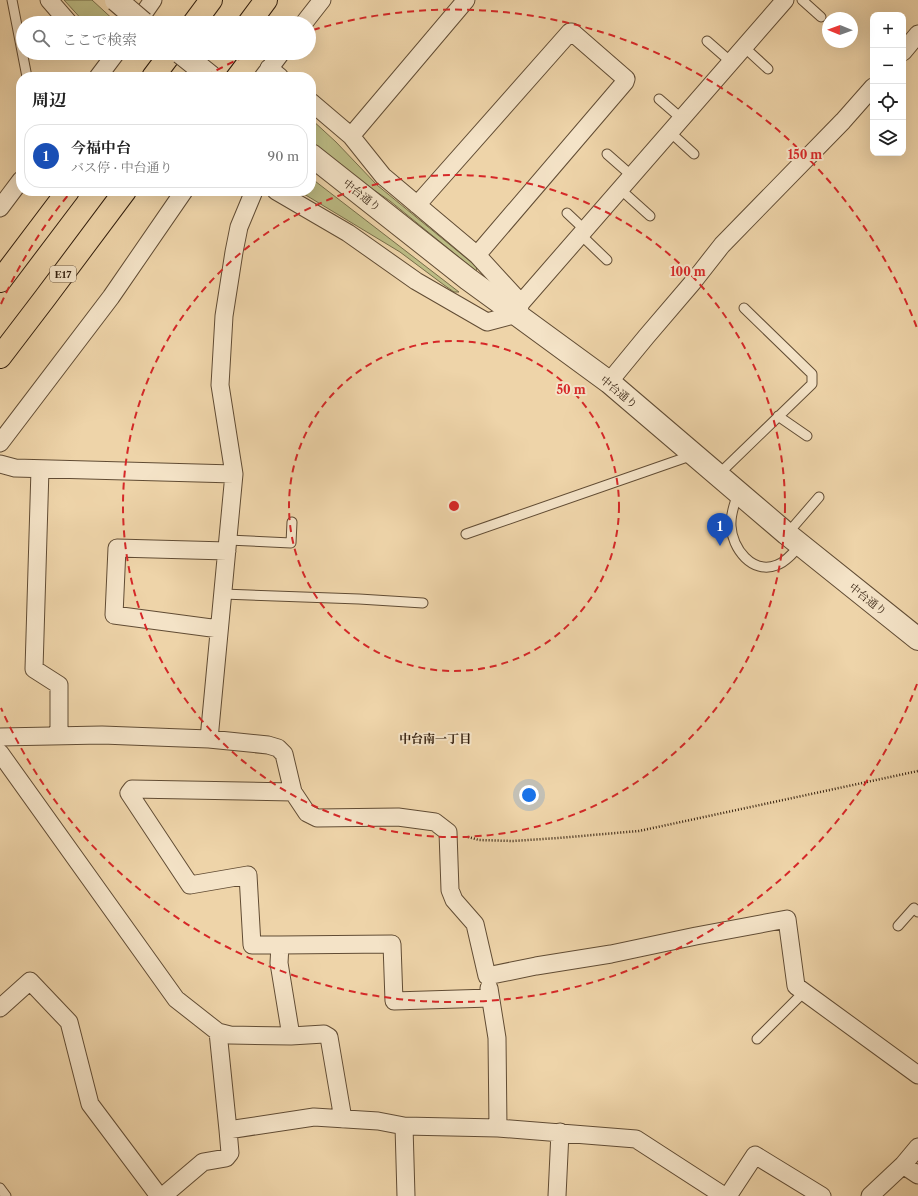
<!DOCTYPE html>
<html lang="ja">
<head>
<meta charset="utf-8">
<style>
  :root { --surface:#fff; --page:#f2f2f2; --text:#222; --muted:#767676; --line:#e0e0e0; --accent:#8f2418 }
  body { margin:0; font-family:"Libre Caslon Text","Noto Serif JP",serif; background:var(--page); color:var(--text) }
  .controls { position:absolute; right:12px; top:12px; display:grid; overflow:hidden; border-radius:8px; box-shadow:0 4px 16px #0002 }
  .controls button { width:36px; height:36px; display:grid; place-items:center; padding:0; border:0; border-bottom:1px solid var(--line); background:var(--surface); color:var(--text); font:20px sans-serif }
  .compass { position:absolute; left:822px; top:12px; width:36px; height:36px; border-radius:50%; background:var(--surface); box-shadow:0 4px 16px #0002; rotate:271deg }
  .you { position:absolute; left:529px; top:795px; width:14px; height:14px; margin:-10px; border:3px solid #fff; border-radius:50%; background:#1a73e8; box-shadow:0 0 0 6px #1a73e833 }
  .badge { display:grid; place-items:center; width:26px; height:26px; border-radius:50%; background:var(--accent); color:#fff; font-size:13px; font-weight:700 }
  .pin { position:absolute; translate:-50% -33px; filter:drop-shadow(0 1px 2px #0008) }
  .pin::after { content:''; position:absolute; top:21px; width:14px; height:12px; background:inherit; clip-path:polygon(0 0,100% 0,50% 100%) }
  .list { margin:0; padding:0; list-style:none }
  h2 { display:flex; justify-content:space-between; align-items:center; height:52px; margin:0; padding:0 16px; font-size:17px }
  h2 small { font-size:13px; font-weight:400; color:var(--muted) }
  .list li { display:grid; grid-template-columns:26px 1fr auto; gap:12px; align-items:center; box-sizing:border-box; height:64px; margin:0 8px 8px; padding:0 8px; border:1px solid var(--line); border-radius:16px }
  .list b { display:block; font-size:15px; white-space:nowrap }
  .list p { margin:0; font-size:13px; white-space:nowrap; color:var(--muted) }
  .list em { font-size:13px; font-style:normal; color:var(--muted) }
  .icon { flex:none; width:22px; height:22px; fill:none; stroke:currentColor; stroke-width:2; stroke-linecap:round; stroke-linejoin:round }
  .map { position:relative; flex:none; width:918px; height:1196px; overflow:hidden }
  .search { position:absolute; background:var(--surface); box-shadow:0 4px 16px #0002; left:16px; top:16px; width:300px; height:44px; display:flex; align-items:center; gap:10px; box-sizing:border-box; padding:0 14px; border-radius:22px; color:var(--muted); font-size:15px }
  .panel { position:absolute; background:var(--surface); box-shadow:0 4px 16px #0002; left:16px; top:72px; width:300px; height:124px; border-radius:16px }
  .map>svg:first-child { display:block }
  .green { fill:#bcbc85; stroke:#776d49 }
  .lines { fill:none; stroke-linecap:round; stroke-linejoin:round }
  .service-casing { stroke:#614c34; stroke-width:11 }
  .minor-casing { stroke:#614c34; stroke-width:19 }
  .tertiary-casing { stroke:#614c34; stroke-width:24 }
  .motorway-casing { stroke:#321e0d; stroke-width:24 }
  .path { stroke:#321e0d; stroke-width:2.5; stroke-dasharray:1 2; stroke-linecap:butt }
  .service { stroke:#f4e3c7; stroke-width:9 }
  .minor { stroke:#f4e3c7; stroke-width:17 }
  .tertiary { stroke:#f4e3c7; stroke-width:22 }
  .motorway { stroke:#eed4a9; stroke-width:22 }
  .tertiary-bridge-casing { stroke:#614c34; stroke-width:24; stroke-linecap:butt }
  .tertiary-bridge { stroke:#f4e3c7; stroke-width:22 }
  .ring { fill:none; stroke:#d62828; stroke-width:2; stroke-dasharray:7 5 }
  .labels { text-anchor:middle; dominant-baseline:central; stroke-width:4; stroke-linejoin:round; paint-order:stroke }
  .shield { fill:#f4e3c7; stroke:#6c5945; stroke-width:1 }
  .shield-label { font-size:10px; font-weight:bold; fill:#321e0d }
  .street-label { font-size:11px; fill:#321e0d; stroke:#f4e3c7 }
  .neighbourhood-label { font-size:12px; font-weight:bold; fill:#321e0d; stroke:#f4e3c7 }
  .centre { fill:#d62828; stroke:#f4e3c7; stroke-width:2 }
  .ring-label { font-size:12px; text-anchor:middle; font-weight:bold; fill:#d62828; stroke:#f4e3c7; stroke-width:4; stroke-linejoin:round; paint-order:stroke }
</style>
</head>
<body>
<div class="map">
<svg width="918" height="1196" viewBox="0 0 918 1196">
  <rect width="100%" height="100%" fill="#eed4a9"/>
  <filter id="stains"><feTurbulence type="fractalNoise" baseFrequency=".005" numOctaves="4"/><feColorMatrix values="0 0 0 0 .2 0 0 0 0 .09 0 0 0 0 .02 0 0 0 .5 -.17"/></filter>
  <radialGradient id="worn" r=".72"><stop offset=".6" stop-color="#630" stop-opacity="0"/><stop offset="1" stop-color="#630" stop-opacity=".3"/></radialGradient>
  <path class="green" d="M64 0H92L117 23H85Z
    M311 119 336 142 377 185 477 267 476 271 390 201 352 175 311 142Z
    M311 178 459 292H454L444 285 400 252 299 191H311Z"/>
  <g class="lines">
    <defs>
      <path id="service" d="M12 0 27 77
        M802 0 821 17
        M707 41 731 62
        M744 47 768 69
        M659 99 682 119
        M670 132 694 154
        M607 154 632 176
        M620 189 650 216
        M567 213 585 230
        M581 235 607 260
        M778 416 807 436
        M718 475 812 384V374L744 308
        M738 493C735 503 730 514 731 526 732 548 752 575 777 565 786 562 794 552 800 545
        M466 534 693 455
        M787 534 819 497
        M228 540 291 543 292 522
        M223 594 359 599 423 603
        M898 926 914 908 918 912
        M757 1039 804 992
        M0 1188 6 1196"/>
      <path id="minor" d="M49 0 69 23
        M137 23 153 0
        M304 23 322 0
        M903 52 918 34
        M269 68 280 77
        M98 77 116 53
        M263 77 281 53
        M351 136 466 0
        M276 191 348 233 416 281 487 322 517 314 521 303 477 255 383 176 351 136 311 102
        M417 205 570 32H572L626 79 625 82 477 255
        M0 208 21 180
        M521 303 785 0
        M609 382 646 337 693 282 722 245 843 121 873 87
        M0 443 111 297 184 191
        M0 464 15 468 234 474
        M40 469 34 669 59 685V736
        M219 629 114 615 117 548 227 551
        M0 737 102 735 209 739 268 745 278 748 284 754 293 792 307 813 317 818 398 817 435 822 448 832 450 890 454 900 475 924 487 976 536 966 611 954 696 936 787 919 796 986 918 1075
        M209 739 234 474 220 385 224 316 234 252 239 227 254 191
        M0 753 176 999 218 1032 228 1130 314 1117 378 1121 404 1126 498 1128 636 1139 724 1196
        M280 945H252L248 875 190 885 129 793 132 789 293 792
        M489 988 497 1038 498 1128
        M0 1008 30 981 69 1022 90 1104 159 1196
        M218 1032 230 1035 291 1036 324 1034 329 1037 343 1119
        M291 1036 279 963 280 945 392 944 394 1001 490 998
        M404 1126 406 1196
        M903 1165 918 1175
        M163 1196 203 1162 226 1158 230 1153 228 1130
        M557 1196 560 1132
        M728 1196 755 1155 822 1196
        M870 1196 903 1165 918 1147"/>
      <path id="tertiary" d="M311 155 468 279 609 382 787 534 918 639"/>
      <path id="motorway" d="M194 23 211 0
        M249 23 266 0
        M153 77 171 53
        M209 77 227 53
        M0 281 68 191
        M0 357 45 298 125 191"/>
    </defs>
    <use href="#service" class="service-casing"/>
    <use href="#minor" class="minor-casing"/>
    <use href="#tertiary" class="tertiary-casing"/>
    <use href="#motorway" class="motorway-casing"/>
    <path class="path" d="M468 837 479 840 513 841 558 838 639 831 918 771"/>
    <use href="#service" class="service"/>
    <use href="#minor" class="minor"/>
    <use href="#tertiary" class="tertiary"/>
    <use href="#motorway" class="motorway"/>
    <defs>
      <path id="tertiary-bridge" d="M116 0 143 23
        M181 53 211 77"/>
    </defs>
    <use href="#tertiary-bridge" class="tertiary-bridge-casing"/>
    <use href="#tertiary-bridge" class="tertiary-bridge"/>
  </g>
  <g class="ring">
    <circle cx="454" cy="506" r="165"/>
    <circle cx="454" cy="506" r="331"/>
    <path d="M917 684A496 496 0 0 1 1 708M1 304A496 496 0 0 1 69 194M206 76A496 496 0 0 1 248 55M313 30A496 496 0 0 1 917 328"/>
  </g>
  <g class="labels">
    <rect class="shield" x="50" y="266" width="26" height="16" rx="3"/>
    <g class="shield-label">
      <text x="63" y="274">E17</text>
    </g>
    <g class="street-label">
      <text transform="translate(362 195) rotate(38)">中台通り</text>
      <text transform="translate(619 392) rotate(39)">中台通り</text>
      <text transform="translate(868 599) rotate(38)">中台通り</text>
    </g>
    <g class="neighbourhood-label">
      <text x="435" y="738">中台南一丁目</text>
    </g>
  </g>
  <circle cx="454" cy="506" r="6" class="centre"/>
  <g class="ring-label">
    <text x="805" y="159">150 m</text>
    <text x="688" y="276">100 m</text>
    <text x="571" y="394">50 m</text>
  </g>
  <rect width="100%" height="100%" filter="url(#stains)"/>
  <rect width="100%" height="100%" fill="url(#worn)"/>
</svg>
<div class="controls">
<button>+</button>
<button>−</button>
<button><svg class="icon" aria-label="locate" viewBox="0 0 24 24"><circle cx="12" cy="12" r="6"/><path d="M12 2v4M12 18v4M2 12h4M18 12h4"/></svg></button>
<button><svg class="icon" aria-label="layers" viewBox="0 0 24 24"><path d="M12 4l9 5-9 5-9-5zM3 14l9 5 9-5"/></svg></button>
</div>
<svg class="compass" viewBox="-18 -18 36 36"><path d="M0-13l5 13h-10z" fill="#e53935"/><path d="M0 13l5-13h-10z" fill="#767676"/></svg>
<div class="you"></div>
<div class="pin badge" style="left:720px;top:546px;background:#1a4fb4">1</div>
<div class="search"><svg class="icon" aria-label="search" viewBox="0 0 24 24"><circle cx="10" cy="10" r="6"/><path d="M15 15l6 6"/></svg>ここで検索</div>
<section class="panel">
<h2>周辺<small></small></h2>
<ul class="list">
<li><span class="badge" style="background:#1a4fb4">1</span><div><b>今福中台</b><p>バス停 · 中台通り</p></div><em>90 m</em></li>
</ul>
</section>
</div>
</body>
</html>
